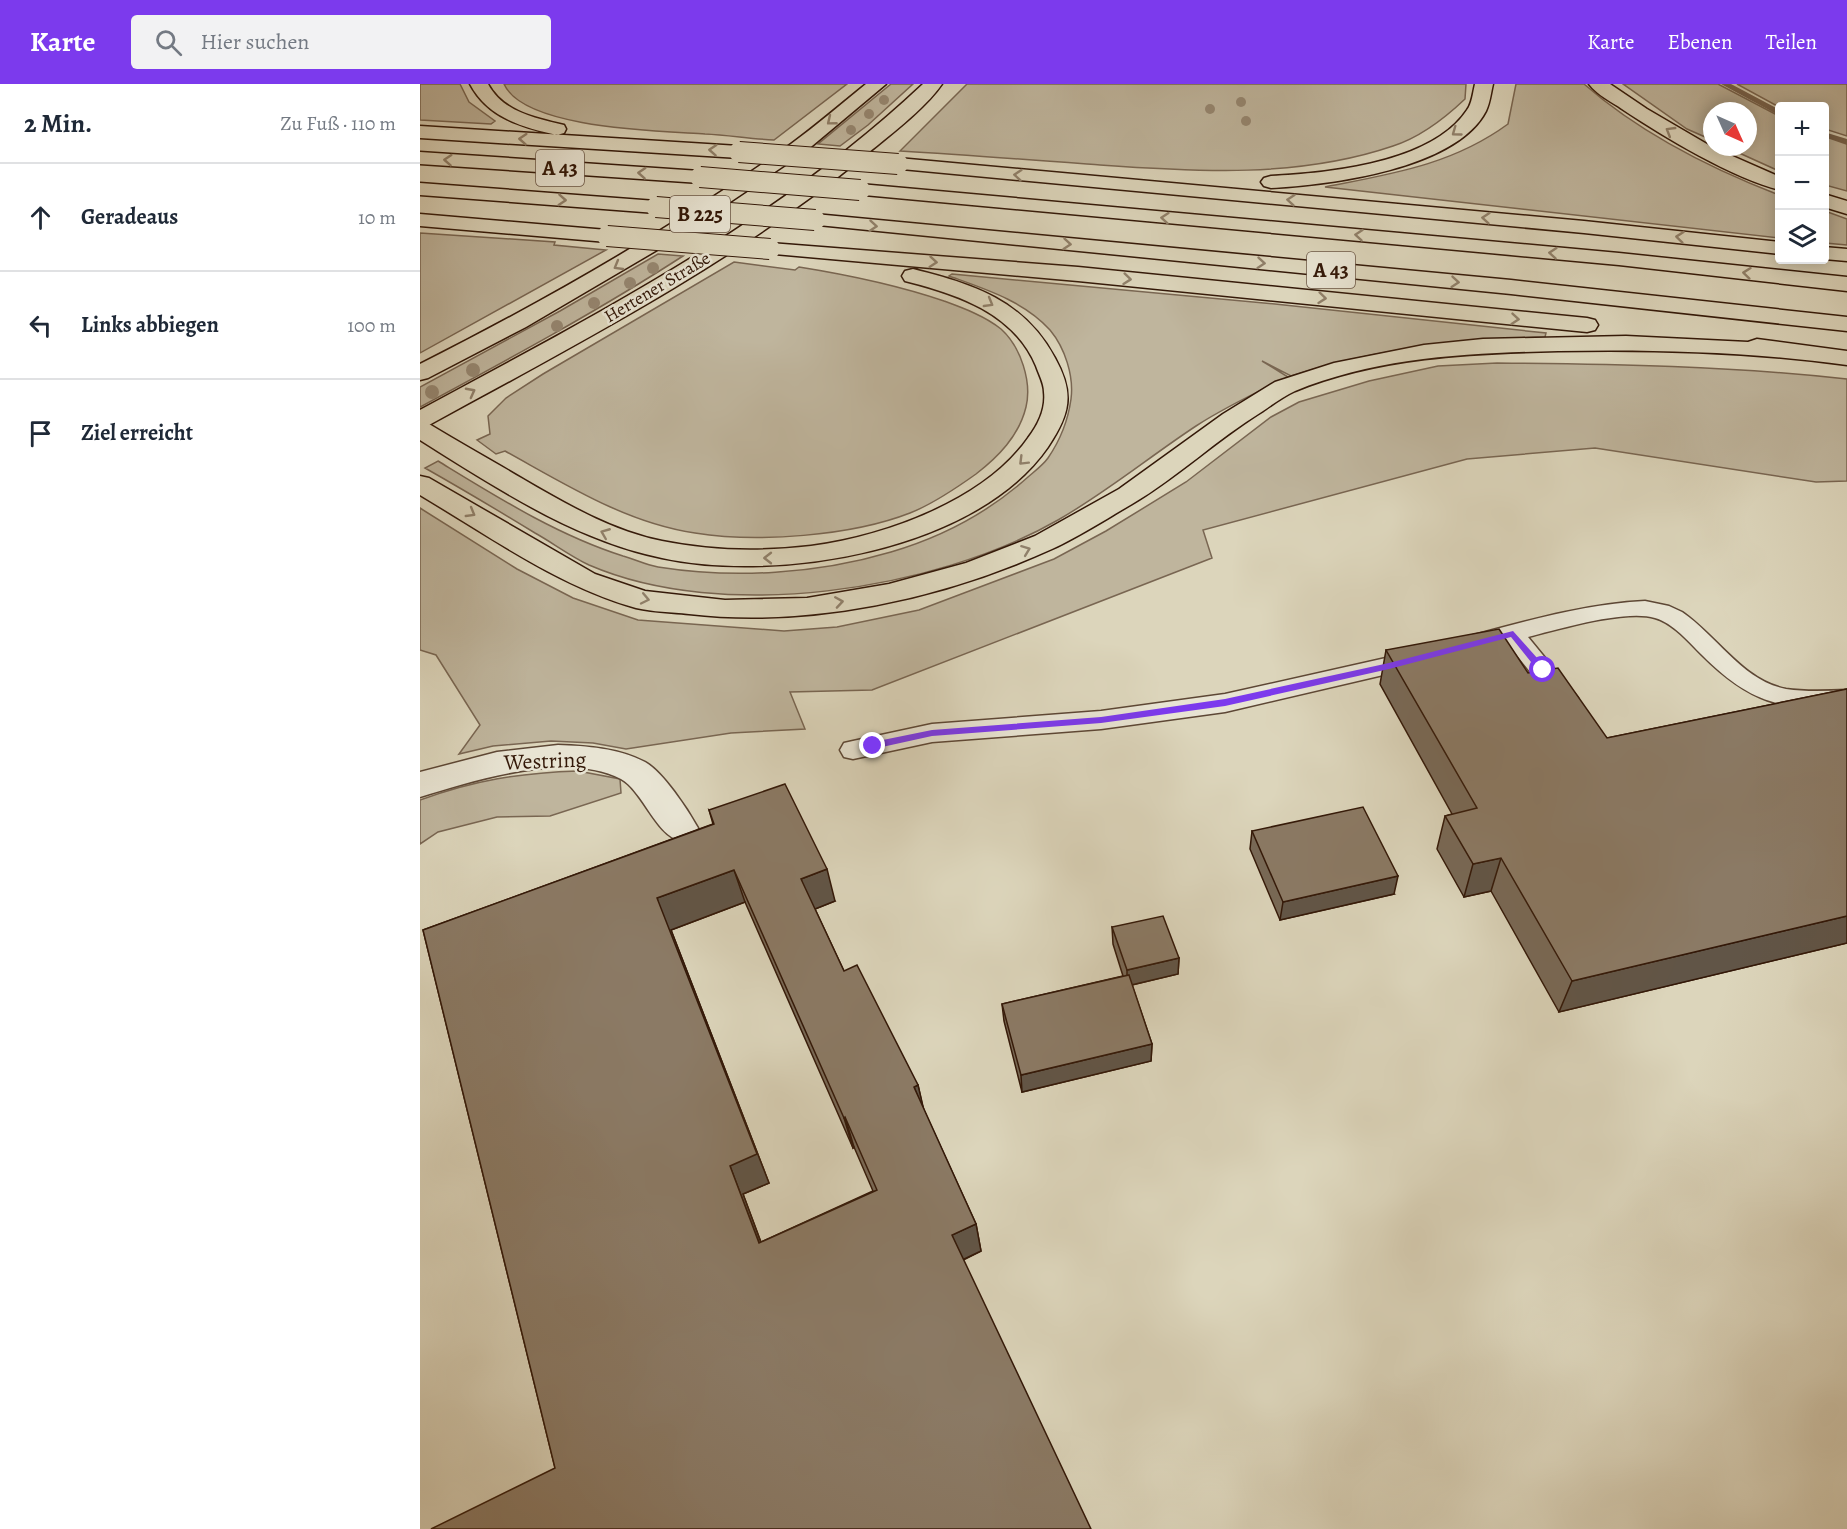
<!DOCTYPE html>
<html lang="de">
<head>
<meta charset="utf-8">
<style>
  :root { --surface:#fff; --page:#f2f2f3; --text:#1f2937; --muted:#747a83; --line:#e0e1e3; --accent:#7c3aed }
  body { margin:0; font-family:Alegreya,serif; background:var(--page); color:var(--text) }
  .controls { position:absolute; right:18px; top:18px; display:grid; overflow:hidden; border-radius:6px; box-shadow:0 3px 15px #0003 }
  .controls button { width:54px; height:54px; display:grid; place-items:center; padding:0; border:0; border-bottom:2px solid var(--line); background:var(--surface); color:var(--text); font:30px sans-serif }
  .compass { position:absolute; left:1283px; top:18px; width:54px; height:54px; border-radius:50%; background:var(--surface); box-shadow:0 3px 15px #0003; rotate:135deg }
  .stop { position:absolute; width:18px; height:18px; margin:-14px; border:4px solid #7c3aed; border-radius:50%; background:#fff }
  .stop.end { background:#7c3aed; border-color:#fff; box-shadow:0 2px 6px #0008 }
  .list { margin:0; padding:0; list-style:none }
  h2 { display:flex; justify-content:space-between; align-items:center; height:78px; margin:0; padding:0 24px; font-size:26px }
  h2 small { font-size:20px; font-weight:400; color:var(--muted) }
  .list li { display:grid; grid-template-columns:39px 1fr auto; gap:18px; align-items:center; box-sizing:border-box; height:108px; padding:0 24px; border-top:2px solid var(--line) }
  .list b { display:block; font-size:22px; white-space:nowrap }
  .list em { font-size:20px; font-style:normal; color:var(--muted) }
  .icon { flex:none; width:33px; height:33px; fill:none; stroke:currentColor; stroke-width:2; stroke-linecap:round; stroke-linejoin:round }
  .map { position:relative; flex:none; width:1427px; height:1445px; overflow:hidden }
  header { display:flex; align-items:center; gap:36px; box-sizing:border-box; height:84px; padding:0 30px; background:var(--accent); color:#fff }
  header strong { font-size:28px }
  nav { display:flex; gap:33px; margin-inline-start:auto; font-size:21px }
  .search { width:420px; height:54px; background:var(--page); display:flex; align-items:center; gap:15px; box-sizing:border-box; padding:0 21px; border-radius:6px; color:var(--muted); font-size:22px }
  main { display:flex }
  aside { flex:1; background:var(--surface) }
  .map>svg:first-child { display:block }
  .green { fill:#bfb59d; stroke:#796652; stroke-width:1.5 }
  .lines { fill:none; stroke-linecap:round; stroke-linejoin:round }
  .stream { fill:#76634f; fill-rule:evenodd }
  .service-casing { stroke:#5d4735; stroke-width:3 }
  .minor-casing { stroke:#5d4735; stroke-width:3 }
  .primary-casing { stroke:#331808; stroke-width:3 }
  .motorway-casing { stroke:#331808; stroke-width:3 }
  .service { fill:#e8e4d3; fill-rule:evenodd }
  .minor { fill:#e8e4d3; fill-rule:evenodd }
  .primary { fill:#dcd5bb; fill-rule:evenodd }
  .motorway { fill:#dcd5bb; fill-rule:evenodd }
  .motorway-bridge-casing { stroke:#331808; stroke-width:22; stroke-linecap:butt }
  .motorway-bridge { stroke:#dcd5bb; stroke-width:20 }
  .tree { fill:#968771 }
  .wall { fill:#786957; stroke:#331808; stroke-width:1.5; fill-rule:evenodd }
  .shaded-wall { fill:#615547; stroke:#331808; stroke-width:1.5 }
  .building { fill:#8b7a65; stroke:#331808; stroke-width:1.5; fill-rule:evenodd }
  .oneway { stroke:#90806a }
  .route { fill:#7c3aed }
  .labels { text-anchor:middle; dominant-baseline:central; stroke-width:5; stroke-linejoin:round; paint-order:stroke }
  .far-street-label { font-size:18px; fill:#331808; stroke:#e8e4d3 }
  .shield { fill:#e8e4d3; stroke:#695545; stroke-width:1.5 }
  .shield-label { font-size:21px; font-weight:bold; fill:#331808 }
  .street-label { font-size:22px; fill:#331808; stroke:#e8e4d3 }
</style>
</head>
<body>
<header>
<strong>Karte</strong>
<div class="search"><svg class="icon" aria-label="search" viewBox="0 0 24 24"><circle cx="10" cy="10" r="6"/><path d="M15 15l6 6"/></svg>Hier suchen</div>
<nav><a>Karte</a><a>Ebenen</a><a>Teilen</a></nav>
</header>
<main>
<aside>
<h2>2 Min.<small>Zu Fuß · 110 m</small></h2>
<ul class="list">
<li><svg class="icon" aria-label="ahead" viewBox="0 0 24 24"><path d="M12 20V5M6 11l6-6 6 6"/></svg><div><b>Geradeaus</b></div><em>10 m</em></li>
<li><svg class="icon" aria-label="left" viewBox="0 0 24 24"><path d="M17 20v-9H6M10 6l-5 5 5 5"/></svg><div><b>Links abbiegen</b></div><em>100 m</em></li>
<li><svg class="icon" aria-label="arrive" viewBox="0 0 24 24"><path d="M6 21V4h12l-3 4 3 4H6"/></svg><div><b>Ziel erreicht</b></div></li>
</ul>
</aside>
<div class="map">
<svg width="1427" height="1445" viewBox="0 0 1427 1445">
  <rect width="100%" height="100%" fill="#dcd5bb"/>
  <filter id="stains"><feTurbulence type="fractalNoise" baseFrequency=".00333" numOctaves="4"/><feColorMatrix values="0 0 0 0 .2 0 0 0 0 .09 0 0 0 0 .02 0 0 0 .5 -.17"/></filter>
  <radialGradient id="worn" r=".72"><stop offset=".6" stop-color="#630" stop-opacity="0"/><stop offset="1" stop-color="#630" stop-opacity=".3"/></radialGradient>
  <path class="green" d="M0 0H40L49 18 75 37 71 40 0 36Z
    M84 0H427L354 56C331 55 308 51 285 50 241 47 104 45 84 0Z
    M471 0H493L448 41 420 62 398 60Z
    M547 0H1046L1045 15C1024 35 1001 53 973 62 879 94 778 88 680 81 613 76 547 71 480 67Z
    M1096 0H1164C1221 50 1289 84 1359 111V154L905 103C971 90 1032 81 1088 40Z
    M1203 0H1298L1359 32V87L1306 63H1328V27H1292V56L1267 45Z
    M1317 0H1427V52L1405 45 1404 22 1359 23Z
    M1405 51 1427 59V107L1405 101Z
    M1405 127 1427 135V161L1405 159Z
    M0 149 135 158 134 161 186 166 0 269Z
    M238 170 263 172C178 227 89 275 0 323V303L140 227Z
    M314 178 375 186 379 183C429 191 477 201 524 217 543 224 565 232 581 245 601 263 612 298 606 323 599 352 578 373 556 390 535 405 513 420 490 429 431 452 337 459 275 449 206 439 145 400 85 367L76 370 57 356 70 350 68 332 86 314 123 290Z
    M532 190 855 220 1126 249 1125 253C1038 255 954 265 871 292L842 277 868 293C837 308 805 323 776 342 729 373 687 408 638 436 514 507 303 539 169 481 150 472 133 459 115 449 79 427 42 405 5 384L18 377C77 413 137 451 203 472 214 475 226 481 238 483 314 495 397 490 471 468 522 453 569 428 608 393 615 387 623 381 628 374 641 355 648 337 651 315 654 292 645 264 630 246 604 217 565 205 529 192Z
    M1077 279C1194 280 1311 282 1427 295V397L1396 398 1175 364 1047 375 783 446 792 474 452 606 370 608 385 645 311 649 206 665 173 659 131 657 73 662 39 670 60 641 16 571 0 566V424L97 485 153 514 218 536 364 547 417 543 499 526 634 475 686 447 766 398 851 333 879 318 949 297 1018 282Z
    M158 687 200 695 201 709 130 732 77 733 18 748 0 760V716C55 696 99 689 158 687Z"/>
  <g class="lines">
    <path class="stream" d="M1301 0H1311L1360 26V32Z
      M1404 48 1427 55V61L1404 53Z"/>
    <defs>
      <path id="service" d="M1225 517 1249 522 1262 528C1297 552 1323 597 1366 605 1386 608 1407 607 1427 606V624C1360 626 1330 619 1282 571 1269 558 1253 539 1235 534 1206 525 1139 545 1108 553L1158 614 1154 620 1145 623 1136 620 1087 559 1048 569 1039 567 1036 561 1039 555C1100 539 1162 520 1225 517Z
        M997 567 1006 569 1009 575 1006 581 805 628 681 645 512 658 433 675 424 673 420 666 424 659 433 657 512 640 681 627 805 610Z"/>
      <path id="minor" d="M138 661C167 662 198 664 225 678 243 688 268 726 278 744L273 753C269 754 264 757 260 756 238 754 222 706 201 695 146 667 55 696 0 713V688L77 668Z"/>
      <path id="primary" d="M446 0H466L386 67 249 159 106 243 8 294 0 296V280C129 215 254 143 371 60 397 41 421 20 446 0Z
        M503 0H522C505 25 466 54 442 74 310 181 157 260 9 341L0 343V326C176 231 357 138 503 0Z"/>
      <path id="motorway" d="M50 0H68C83 28 115 34 144 41L146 45 144 49 137 51C102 43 68 34 50 0Z
        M1055 0H1073C1071 8 1070 19 1066 27 1036 85 910 101 851 104L844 102 841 98 844 94 851 92C909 89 1012 79 1047 26 1052 20 1053 8 1055 0Z
        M1169 0H1190L1227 25 1292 63 1360 93V106C1312 94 1244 53 1202 25 1192 18 1177 11 1169 0Z
        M0 42 319 62 326 64 329 68 326 72 319 74 0 54Z
        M0 68 280 87 287 89 290 93 287 97 280 99 0 80Z
        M478 74 1164 137 1360 158V170L1164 149 471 84 468 80 471 76Z
        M0 99 236 117 243 119 246 123 243 127 236 129 0 111Z
        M440 100 1199 169 1427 193V207L1199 181 433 110 430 106 433 102Z
        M1404 110 1427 117V130L1404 123Z
        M0 130 187 146 194 148 197 152 194 156 187 158 0 142Z
        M395 130 1091 196 1427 233V247L1091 210 388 140 385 136 388 132Z
        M350 159 658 183 1167 234 1175 236 1178 241 1175 246 1167 248 658 197 343 169 339 165 343 161Z
        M1404 163 1427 165V177L1404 175Z
        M493 185C553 200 604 216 635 274 655 310 650 330 628 363 556 467 358 499 242 474 154 456 75 403 0 356V338L9 340C40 359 71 376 103 395 146 420 192 447 242 457 291 467 341 468 391 462 465 452 564 417 608 354 618 341 626 325 624 308 624 299 619 291 616 282 594 229 537 210 485 197L482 192 485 187Z
        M1206 252 1328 258 1337 255 1427 267V281C1332 268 1234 265 1138 267 1050 269 958 273 875 307 864 312 853 320 843 327 797 355 758 393 712 420 686 435 660 452 632 465 522 515 390 544 269 530 251 528 233 528 216 524 138 502 69 452 0 411V392L9 394 175 490 225 507 305 516 387 514 469 500 546 479 615 452 699 405 803 330 855 298 914 279 1004 261 1063 255Z"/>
    </defs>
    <use href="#service" class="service-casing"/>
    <use href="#minor" class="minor-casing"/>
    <use href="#primary" class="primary-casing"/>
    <use href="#motorway" class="motorway-casing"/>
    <use href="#service" class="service"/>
    <use href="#minor" class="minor"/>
    <use href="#primary" class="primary"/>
    <use href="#motorway" class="motorway"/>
    <defs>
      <path id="motorway-bridge" d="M319 68 478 80
        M280 93 440 106
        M236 123 395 136
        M187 152 350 165"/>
    </defs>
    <use href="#motorway-bridge" class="motorway-bridge-casing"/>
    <use href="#motorway-bridge" class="motorway-bridge"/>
  </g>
  <g class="tree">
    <circle cx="464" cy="16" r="5"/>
    <circle cx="821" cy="18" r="5"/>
    <circle cx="790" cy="25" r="5"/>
    <circle cx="449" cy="30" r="5"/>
    <circle cx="826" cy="37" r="5"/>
    <circle cx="431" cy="46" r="5"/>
    <circle cx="233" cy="184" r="6"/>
    <circle cx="210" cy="199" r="6"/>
    <circle cx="174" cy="219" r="6"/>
    <circle cx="137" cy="242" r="6"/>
    <circle cx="53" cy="286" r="7"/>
    <circle cx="12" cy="308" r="7"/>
  </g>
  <path class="wall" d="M966 566 1108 589 1187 654 1427 605V859L1139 928 1071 807 1044 813 1017 765 1025 732 1032 730 960 600Z
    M289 726 415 817 395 825 424 887 498 1001 503 1024 556 1140 561 1167 135 1384 3 846 293 740ZM325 818 433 1064 434 1063 453 1107 341 1158 323 1110 349 1099 251 846Z
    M832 747 974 810 860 836 830 765Z
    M692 843 759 874 758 890 712 901 732 960 731 977 602 1008 584 937 582 920 703 892 693 860Z"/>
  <path class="shaded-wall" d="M1081 774 1071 807 1044 813 1053 780Z
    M407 785 415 817 390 827 381 795Z
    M314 786 325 818 251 846 349 1099 323 1110 351 1186 339 1159 310 1082 237 814Z
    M978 792 974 810 860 836 863 818Z
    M1427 832V859L1139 928 1152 897Z
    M759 874 758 890 707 902V886Z
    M732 960 731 977 602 1008 601 991Z
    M498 1001 505 1031 494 1003Z
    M425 1033 434 1063 433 1064 424 1034Z
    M556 1140 561 1167 538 1178 532 1151Z"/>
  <path class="building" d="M1079 545 1108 589 1138 584 1187 654 1427 605V832L1152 897 1081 774 1053 780 1025 732 1057 724 966 566Z
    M365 700 407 785 381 795 424 887 437 881 498 1001 494 1003 556 1140 532 1151 671 1445H11L135 1384 3 846 294 740 289 726ZM314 786 424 1034 425 1033 457 1106 339 1159 310 1082 337 1070 237 814Z
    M943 723 978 792 863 818 832 747Z
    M743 832 759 874 707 886 692 843Z
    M709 891 732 960 601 991 582 920Z"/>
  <defs><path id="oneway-chevron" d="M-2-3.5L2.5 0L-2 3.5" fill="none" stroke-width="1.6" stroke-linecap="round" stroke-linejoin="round" transform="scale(1.5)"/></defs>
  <g class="oneway">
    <use href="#oneway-chevron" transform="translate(411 37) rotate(141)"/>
    <use href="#oneway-chevron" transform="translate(1250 47) rotate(-149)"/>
    <use href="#oneway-chevron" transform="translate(1036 48) rotate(144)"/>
    <use href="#oneway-chevron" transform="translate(103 55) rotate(-176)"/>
    <use href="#oneway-chevron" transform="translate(293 66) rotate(-176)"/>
    <use href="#oneway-chevron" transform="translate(28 76) rotate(-176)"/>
    <use href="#oneway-chevron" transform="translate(222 89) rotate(-176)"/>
    <use href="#oneway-chevron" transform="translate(598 91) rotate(-175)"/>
    <use href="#oneway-chevron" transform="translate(142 116) rotate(4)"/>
    <use href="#oneway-chevron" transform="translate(871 116) rotate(-175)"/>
    <use href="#oneway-chevron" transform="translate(745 134) rotate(-175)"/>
    <use href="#oneway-chevron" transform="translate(1066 134) rotate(-175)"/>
    <use href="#oneway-chevron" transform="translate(453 142) rotate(5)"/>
    <use href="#oneway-chevron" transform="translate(939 151) rotate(-175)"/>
    <use href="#oneway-chevron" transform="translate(1260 153) rotate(-174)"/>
    <use href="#oneway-chevron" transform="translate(647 160) rotate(5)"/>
    <use href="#oneway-chevron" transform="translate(1133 169) rotate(-175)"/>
    <use href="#oneway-chevron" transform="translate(513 178) rotate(5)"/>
    <use href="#oneway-chevron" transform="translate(841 179) rotate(5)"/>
    <use href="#oneway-chevron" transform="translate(198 182) rotate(150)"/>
    <use href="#oneway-chevron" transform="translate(1327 189) rotate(-174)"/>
    <use href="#oneway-chevron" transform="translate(707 195) rotate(6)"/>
    <use href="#oneway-chevron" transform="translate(1035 198) rotate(5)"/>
    <use href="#oneway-chevron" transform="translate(902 214) rotate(6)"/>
    <use href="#oneway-chevron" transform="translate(569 219) rotate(30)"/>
    <use href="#oneway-chevron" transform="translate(1095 235) rotate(5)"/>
    <use href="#oneway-chevron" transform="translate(51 308) rotate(-28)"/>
    <use href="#oneway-chevron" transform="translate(603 377) rotate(135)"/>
    <use href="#oneway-chevron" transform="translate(51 429) rotate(30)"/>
    <use href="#oneway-chevron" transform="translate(185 449) rotate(-158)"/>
    <use href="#oneway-chevron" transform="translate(606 466) rotate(-21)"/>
    <use href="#oneway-chevron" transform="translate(348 474) rotate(-180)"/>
    <use href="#oneway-chevron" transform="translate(225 515) rotate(12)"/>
    <use href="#oneway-chevron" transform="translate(419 518) rotate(-9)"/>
  </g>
  <path class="route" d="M1093 547 1126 584V588H1119L1091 553 969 585 805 622 681 639 512 652 453 665 448 662 453 658 512 646 681 633 805 615 969 579Z"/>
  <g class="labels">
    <g class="far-street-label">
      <text transform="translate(237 203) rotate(-31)">Hertener Straße</text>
    </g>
    <g class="shield">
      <rect x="116" y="66" width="48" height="36" rx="4.5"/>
      <rect x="250" y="112" width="60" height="36" rx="4.5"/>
      <rect x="887" y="168" width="48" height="36" rx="4.5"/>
    </g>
    <g class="shield-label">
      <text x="140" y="84">A 43</text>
      <text x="280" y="130">B 225</text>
      <text x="911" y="186">A 43</text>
    </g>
    <g class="street-label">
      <text transform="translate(125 677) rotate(-2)">Westring</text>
    </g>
  </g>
  <rect width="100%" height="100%" filter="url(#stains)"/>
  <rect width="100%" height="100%" fill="url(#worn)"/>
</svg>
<div class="controls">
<button>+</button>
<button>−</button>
<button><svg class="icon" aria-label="layers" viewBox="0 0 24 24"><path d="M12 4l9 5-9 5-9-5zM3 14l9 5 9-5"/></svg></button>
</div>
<svg class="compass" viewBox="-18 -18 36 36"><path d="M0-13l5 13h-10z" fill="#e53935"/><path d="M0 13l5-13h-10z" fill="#747a83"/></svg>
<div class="stop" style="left:1123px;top:586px"></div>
<div class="stop end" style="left:453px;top:662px"></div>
</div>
</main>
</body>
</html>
